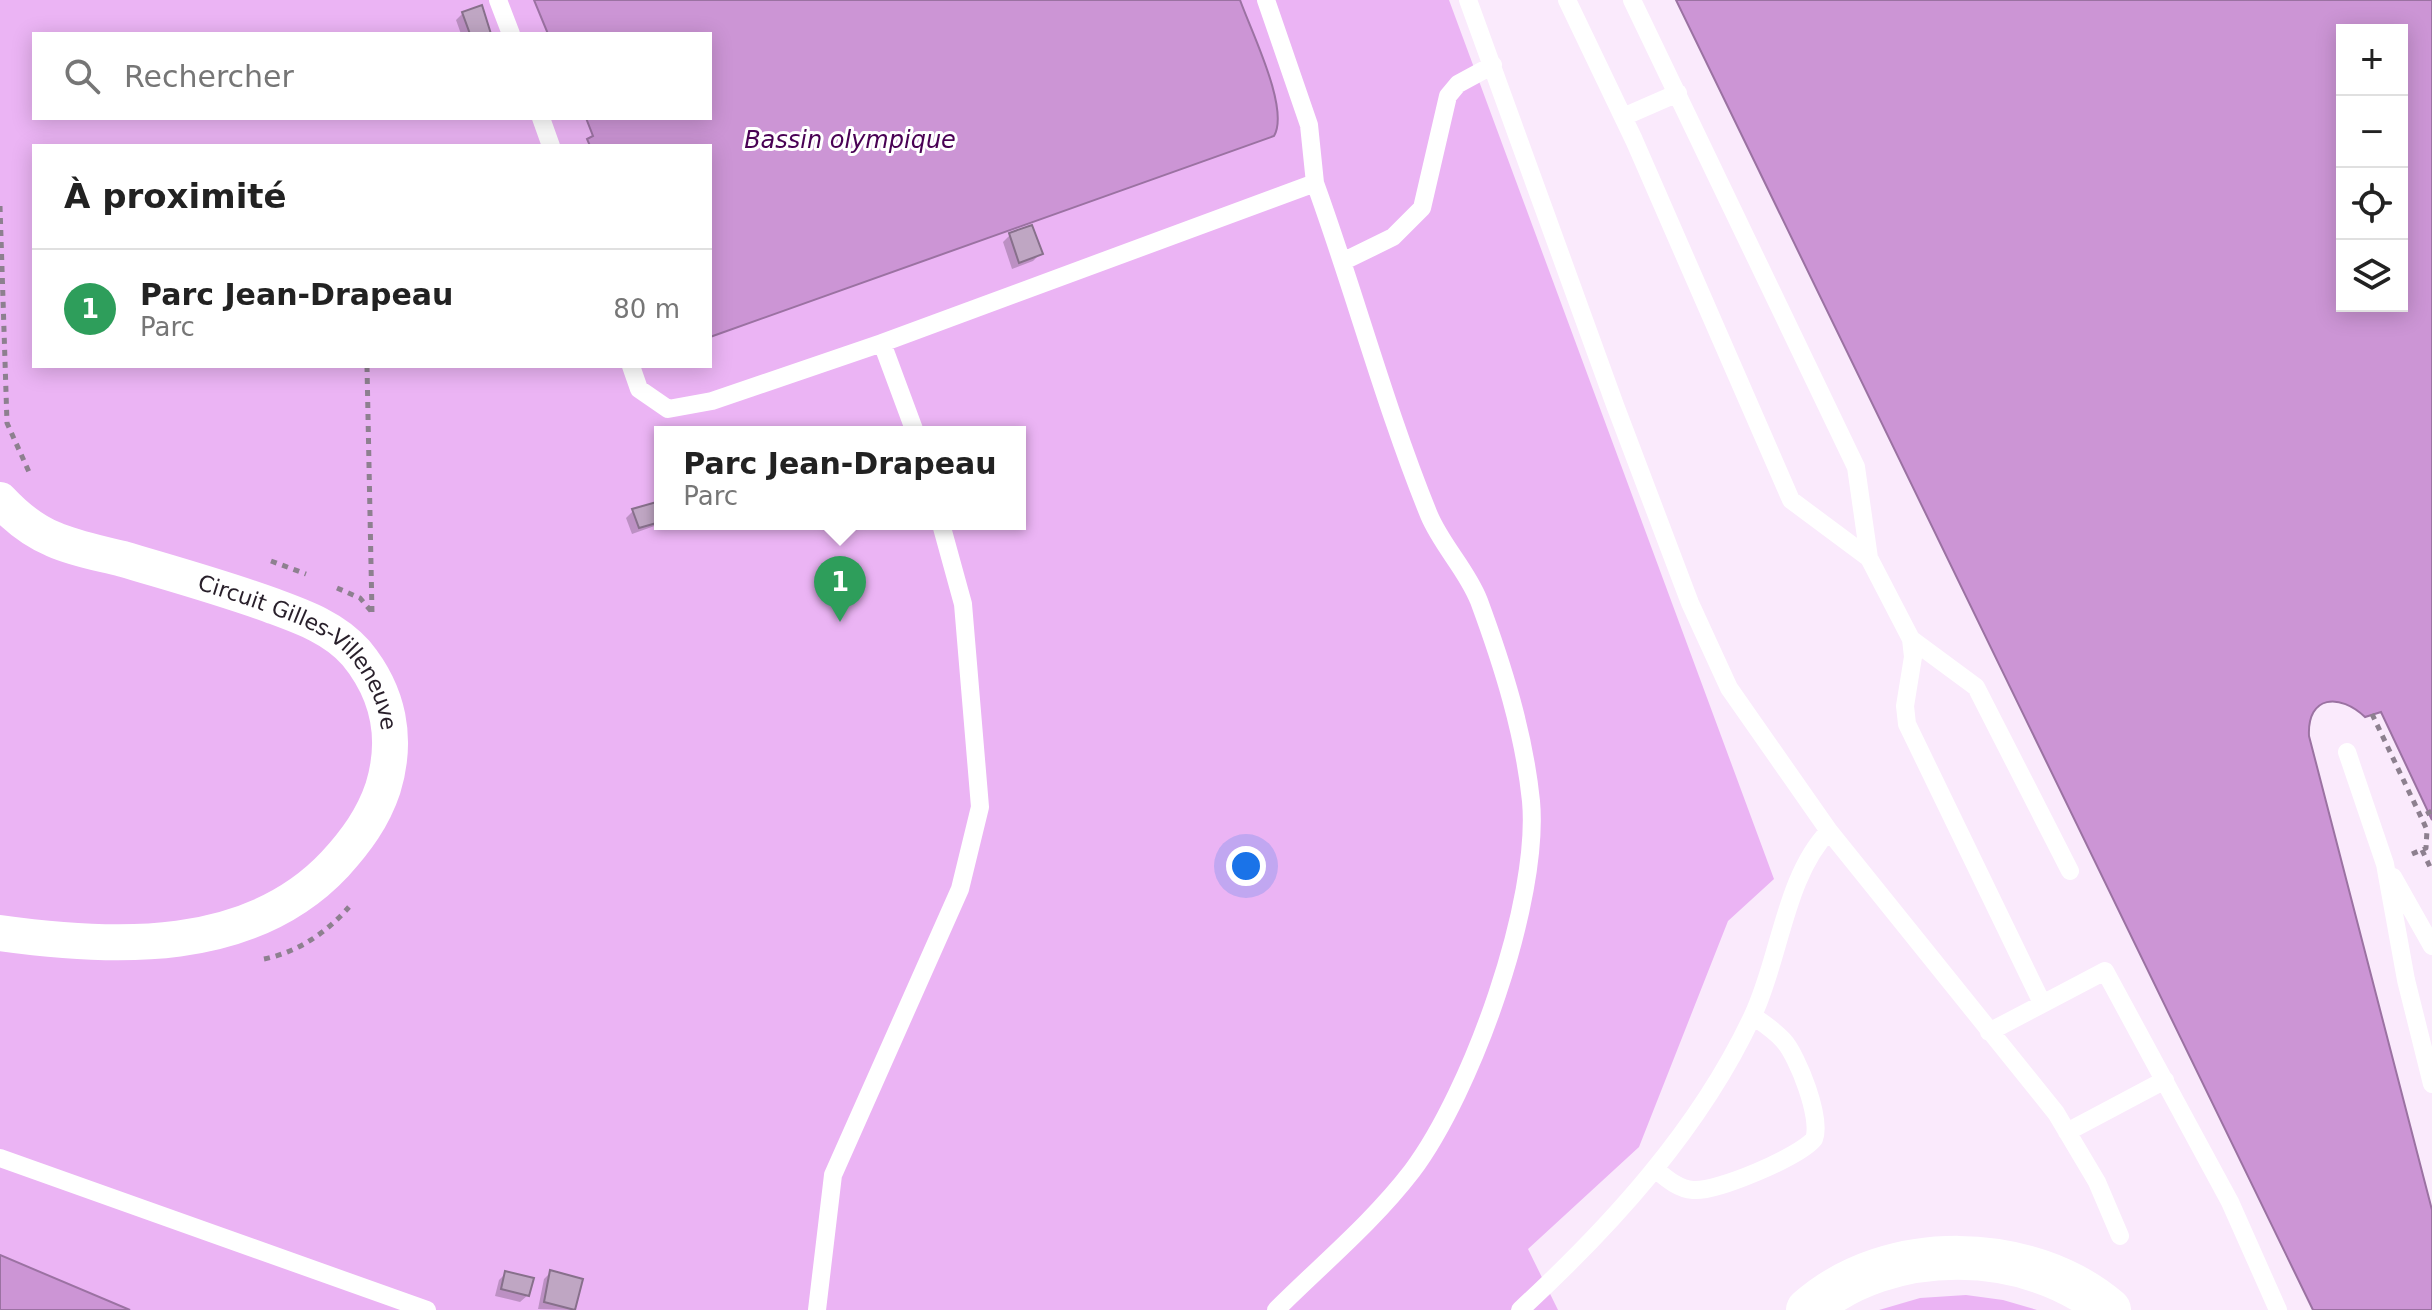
<!DOCTYPE html>
<html lang="fr">
<head>
<meta charset="utf-8">
<style>
  :root { --surface:#fff; --page:#f6f6f6; --text:#222; --muted:#767676; --line:#e0e0e0; --accent:#b45309 }
  body { margin:0; font-family:"DejaVu Sans",sans-serif; background:var(--page); color:var(--text) }
  .controls { position:absolute; right:24px; top:24px; display:grid; overflow:hidden; border-radius:0px; box-shadow:0 4px 20px #0003 }
  .controls button { width:72px; height:72px; display:grid; place-items:center; padding:0; border:0; border-bottom:2px solid var(--line); background:var(--surface); color:var(--text); font:40px sans-serif }
  .you { position:absolute; left:1246px; top:866px; width:28px; height:28px; margin:-20px; border:6px solid #fff; border-radius:50%; background:#1a73e8; box-shadow:0 0 0 12px #1a73e833 }
  .badge { display:grid; place-items:center; width:52px; height:52px; border-radius:50%; background:var(--accent); color:#fff; font-size:26px; font-weight:700 }
  .pin { position:absolute; translate:-50% -66px; filter:drop-shadow(0 2px 4px #0008) }
  .pin::after { content:''; position:absolute; top:42px; width:28px; height:24px; background:inherit; clip-path:polygon(0 0,100% 0,50% 100%) }
  .popup { position:absolute; left:654px; top:426px; width:372px; height:104px; box-sizing:border-box; display:grid; place-content:center; border-radius:0px; background:var(--surface); filter:drop-shadow(0 2px 6px #0005); font-size:26px; white-space:nowrap; color:var(--muted) }
  .popup b { font-size:30px; color:var(--text) }
  .popup::after { content:''; position:absolute; left:50%; top:100%; margin-left:-16px; border:16px solid transparent; border-top-color:var(--surface) }
  .list { margin:0; padding:0; list-style:none }
  h2 { display:flex; justify-content:space-between; align-items:center; height:104px; margin:0; padding:0 32px; font-size:34px }
  h2 small { font-size:26px; font-weight:400; color:var(--muted) }
  .list li { display:grid; grid-template-columns:52px 1fr auto; gap:24px; align-items:center; box-sizing:border-box; height:120px; padding:0 32px; border-top:2px solid var(--line) }
  .list b { display:block; font-size:30px; white-space:nowrap }
  .list p { margin:0; font-size:26px; white-space:nowrap; color:var(--muted) }
  .list em { font-size:26px; font-style:normal; color:var(--muted) }
  .icon { flex:none; width:44px; height:44px; fill:none; stroke:currentColor; stroke-width:2; stroke-linecap:round; stroke-linejoin:round }
  .map { position:relative; flex:none; width:2432px; height:1310px; overflow:hidden }
  .search { position:absolute; background:var(--surface); box-shadow:0 4px 20px #0003; left:32px; top:32px; width:680px; height:88px; display:flex; align-items:center; gap:20px; box-sizing:border-box; padding:0 28px; border-radius:0px; color:var(--muted); font-size:30px }
  .panel { position:absolute; background:var(--surface); box-shadow:0 4px 20px #0003; left:32px; top:144px; width:680px; height:224px; border-radius:0px }
  .map>svg:first-child { display:block }
  .green { fill:#ebb4f4; fill-rule:evenodd }
  .water { fill:#cc95d5; stroke:#9b72a2; stroke-width:2; fill-rule:evenodd }
  .shadow { fill:#0003 }
  .building { fill:#bfa6c3; stroke:#87708b; stroke-width:2 }
  .lines { fill:none; stroke-linecap:round; stroke-linejoin:round }
  .path { stroke:#8d808f; stroke-width:5; stroke-dasharray:6 6; stroke-linecap:butt }
  .service { stroke:#fff; stroke-width:18 }
  .minor { stroke:#fff; stroke-width:36 }
  .primary { stroke:#fff; stroke-width:44 }
  .labels { text-anchor:middle; dominant-baseline:central; stroke-width:6; stroke-linejoin:round; paint-order:stroke }
  .street-label { font-size:22px; fill:#281f2a; stroke:#fff }
  .water-label { font-size:24px; font-style:italic; fill:#490154; stroke:#fff }
</style>
</head>
<body>
<div class="map">
<svg width="2432" height="1310" viewBox="0 0 2432 1310">
  <rect width="100%" height="100%" fill="#faeafc"/>
  <path class="green" d="M0 0H1449L1774 879 1728 921 1639 1147 1528 1249 1558 1310H130L0 1255ZM34 34H710V118H34ZM34 146H710V366H34ZM660 432H1020V524H660Z
    M1966 1295 2003 1300 2037 1310H1879L1920 1298Z"/>
  <path class="water" d="M534 0H1240C1251 31 1290 109 1274 136L710 337V146H590L587 139 593 136 586 118H710V34H548Z
    M1676 0H2432V820L2381 712 2365 717C2340 693 2307 695 2309 736L2432 1210V1310H2313ZM2402 30V306H2342V30Z
    M0 1255 130 1310H0Z"/>
  <path class="shadow" d="M463 13 488 34H461L456 20Z
    M1010 235 1040 254 1033 261 1012 269 1003 242Z
    M660 503V524L632 534 626 518 633 511Z
    M551 1272 581 1280 573 1310 538 1309 544 1279Z
    M506 1273 528 1295 520 1302 495 1296 499 1280Z"/>
  <path class="building" d="M482 5 491 34H470L462 12Z
    M1032 225 1043 254 1019 263 1009 233Z
    M660 501V522L639 528 632 509Z
    M550 1270 583 1279 575 1310 544 1302Z
    M505 1271 534 1278 529 1296 501 1289Z"/>
  <g class="lines">
    <path class="path" d="M0 206 7 423 29 472
      M367 366 372 613
      M271 561 306 574
      M337 588 360 598 371 611
      M2372 714 2421 817 2432 811
      M2422 850 2432 871
      M2412 854 2426 848 2427 830 2421 817
      M264 959C298 952 326 933 349 907"/>
    <path class="service" d="M498 0 511 34
      M1468 0 1615 405 1690 603 1729 688 1829 831 2056 1113 2097 1182 2120 1236
      M1567 0 1634 140 1791 500 1869 558
      M1632 0 1856 467 1869 558 1911 639 1913 657 1905 706 1907 724 2042 1003
      M1623 117 1678 93
      M541 118 551 146
      M1344 261 1393 237 1422 208 1448 96 1458 84 1493 65
      M882 343 915 432
      M631 366 639 389 668 409 712 401 882 343 1315 183 1309 125 1266 0
      M1911 639 1976 687 2070 871
      M2347 752 2385 864 2406 980 2432 1084
      M2393 877 2432 946
      M1989 1032 2105 971 2230 1202 2278 1310
      M2067 1132 2165 1080
      M0 1158 427 1310
      M1655 1169C1666 1178 1678 1189 1693 1190 1717 1192 1799 1157 1814 1139 1822 1119 1798 1056 1783 1040 1774 1030 1763 1023 1753 1016
      M817 1310 833 1175 960 889 980 807 963 604 941 524
      M1276 1310C1322 1264 1372 1223 1412 1171 1472 1091 1540 901 1531 801 1524 733 1503 666 1479 601 1467 570 1442 546 1429 515 1385 407 1355 293 1315 183
      M1520 1310C1611 1226 1700 1129 1753 1015 1780 958 1785 876 1829 831"/>
    <path class="minor" id="s1" d="M0 500C15 516 33 531 53 539 75 549 100 553 123 559 173 574 224 588 273 606 303 617 334 628 356 653 389 693 398 739 383 788 373 818 356 841 335 864 250 955 114 949 0 933"/>
    <path class="primary" d="M1808 1310C1888 1239 2030 1242 2109 1310"/>
  </g>
  <g class="labels">
    <g class="street-label">
      <text stroke="none"><textPath href="#s1" startOffset="348">Circuit Gilles-Villeneuve</textPath></text>
    </g>
    <g class="water-label">
      <text x="850" y="140">Bassin olympique</text>
    </g>
  </g>
</svg>
<div class="controls">
<button>+</button>
<button>−</button>
<button><svg class="icon" aria-label="locate" viewBox="0 0 24 24"><circle cx="12" cy="12" r="6"/><path d="M12 2v4M12 18v4M2 12h4M18 12h4"/></svg></button>
<button><svg class="icon" aria-label="layers" viewBox="0 0 24 24"><path d="M12 4l9 5-9 5-9-5zM3 14l9 5 9-5"/></svg></button>
</div>
<div class="you"></div>
<div class="pin badge" style="left:840px;top:622px;background:#2e9e5b">1</div>
<div class="popup"><b>Parc Jean-Drapeau</b>Parc</div>
<div class="search"><svg class="icon" aria-label="search" viewBox="0 0 24 24"><circle cx="10" cy="10" r="6"/><path d="M15 15l6 6"/></svg>Rechercher</div>
<section class="panel">
<h2>À proximité<small></small></h2>
<ul class="list">
<li><span class="badge" style="background:#2e9e5b">1</span><div><b>Parc Jean-Drapeau</b><p>Parc</p></div><em>80 m</em></li>
</ul>
</section>
</div>
</body>
</html>
